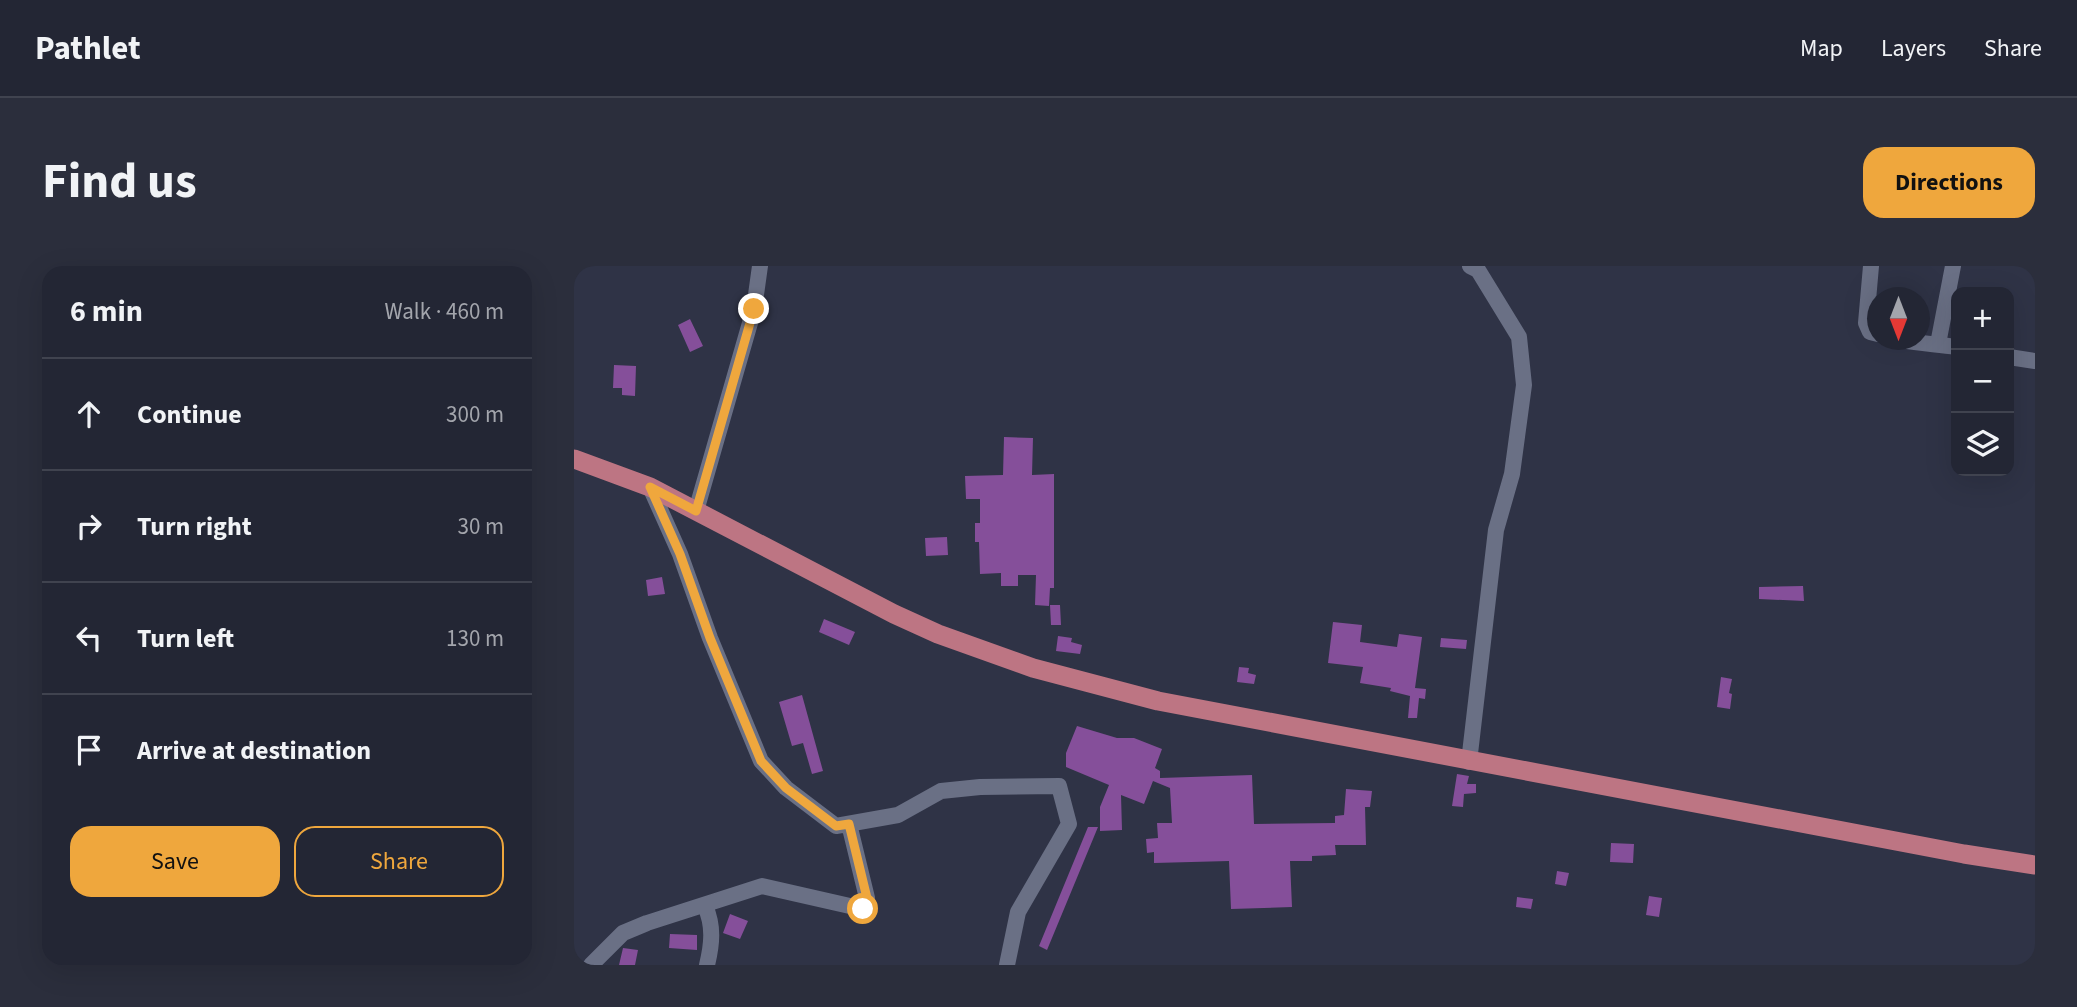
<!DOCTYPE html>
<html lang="en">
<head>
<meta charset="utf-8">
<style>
  :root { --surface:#232634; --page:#2b2e3c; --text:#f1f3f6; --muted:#a3a5ac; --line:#40434f; --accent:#efa73d }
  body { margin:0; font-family:"Source Sans 3",sans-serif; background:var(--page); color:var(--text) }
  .controls { position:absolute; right:21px; top:21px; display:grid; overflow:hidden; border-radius:14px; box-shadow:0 7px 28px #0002 }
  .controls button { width:63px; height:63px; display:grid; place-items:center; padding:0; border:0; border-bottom:2px solid var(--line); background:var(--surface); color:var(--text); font:35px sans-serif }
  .compass { position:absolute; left:1293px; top:21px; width:63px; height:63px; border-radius:50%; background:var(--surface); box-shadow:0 7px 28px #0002; rotate:180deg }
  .stop { position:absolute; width:21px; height:21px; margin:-16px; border:5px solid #efa73d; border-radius:50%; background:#fff }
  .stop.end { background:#efa73d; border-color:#fff; box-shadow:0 2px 7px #0008 }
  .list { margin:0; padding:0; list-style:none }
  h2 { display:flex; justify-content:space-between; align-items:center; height:91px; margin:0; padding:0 28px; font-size:30px }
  h2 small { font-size:23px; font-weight:400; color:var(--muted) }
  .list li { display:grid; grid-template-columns:46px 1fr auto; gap:21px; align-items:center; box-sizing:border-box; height:112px; padding:0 28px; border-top:2px solid var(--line) }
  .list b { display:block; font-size:26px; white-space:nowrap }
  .list em { font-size:23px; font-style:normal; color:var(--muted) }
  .actions { display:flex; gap:14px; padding:21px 28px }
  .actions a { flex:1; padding:16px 0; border:2px solid var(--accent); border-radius:21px; text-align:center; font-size:24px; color:var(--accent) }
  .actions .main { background:var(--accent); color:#111 }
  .icon { flex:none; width:38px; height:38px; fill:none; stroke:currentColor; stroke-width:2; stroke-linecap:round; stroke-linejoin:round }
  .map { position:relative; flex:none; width:1461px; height:699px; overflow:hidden; border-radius:21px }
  header { display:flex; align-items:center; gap:42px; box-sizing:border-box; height:98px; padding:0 35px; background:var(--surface); border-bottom:2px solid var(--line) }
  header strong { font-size:33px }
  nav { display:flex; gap:38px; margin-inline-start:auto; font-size:24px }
  .intro { display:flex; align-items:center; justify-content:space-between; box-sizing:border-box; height:168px; padding:0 42px }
  h1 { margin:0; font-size:49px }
  .button { padding:18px 32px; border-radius:21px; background:var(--accent); color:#111; font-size:24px; font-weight:700 }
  main { display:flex; gap:42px; padding:0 42px }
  aside { flex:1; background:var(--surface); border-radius:21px; box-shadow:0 7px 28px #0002 }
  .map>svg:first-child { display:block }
  .building { fill:#854f9a }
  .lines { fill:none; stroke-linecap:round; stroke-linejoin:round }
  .minor { stroke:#6a7085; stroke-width:16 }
  .major { stroke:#bd7583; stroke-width:19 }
  .route { stroke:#efa73d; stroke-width:9 }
</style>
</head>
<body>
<header>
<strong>Pathlet</strong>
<nav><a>Map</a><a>Layers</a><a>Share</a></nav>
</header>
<div class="intro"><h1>Find us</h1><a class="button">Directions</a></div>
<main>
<aside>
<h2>6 min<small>Walk · 460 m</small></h2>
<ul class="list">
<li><svg class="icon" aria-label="ahead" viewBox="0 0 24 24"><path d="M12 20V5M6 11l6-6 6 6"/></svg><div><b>Continue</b></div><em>300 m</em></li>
<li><svg class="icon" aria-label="right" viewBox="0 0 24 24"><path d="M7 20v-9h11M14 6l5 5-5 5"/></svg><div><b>Turn right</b></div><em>30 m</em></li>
<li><svg class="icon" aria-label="left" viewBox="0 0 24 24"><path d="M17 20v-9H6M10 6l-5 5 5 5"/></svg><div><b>Turn left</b></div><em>130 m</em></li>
<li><svg class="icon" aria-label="arrive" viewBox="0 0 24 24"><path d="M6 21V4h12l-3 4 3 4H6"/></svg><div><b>Arrive at destination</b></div></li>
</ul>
<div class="actions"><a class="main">Save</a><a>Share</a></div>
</aside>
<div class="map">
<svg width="1461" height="699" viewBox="0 0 1461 699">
  <rect width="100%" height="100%" fill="#2f3346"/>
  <path class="building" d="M116 53 129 80 116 86 104 59Z
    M40 99 62 100 61 130 48 129V122H39Z
    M430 171 459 172 458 209 480 208V322H476L475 340 461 339 462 309H444V320H427V307L406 308 405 276H401V257H406V233H392L391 210 429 209Z
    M373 271 374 289 352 290 351 272Z
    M88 311 91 328 74 330 72 314Z
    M1229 320 1230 335 1185 333V321Z
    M476 339H486L487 359H477Z
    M250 353 281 366 275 379 245 366Z
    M759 356 788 359 786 376 823 381 825 368 848 371 841 422 852 423 851 433 845 432 843 452H834L836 430 816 425 817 422 786 417 789 401 754 397Z
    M484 370 498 372 497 376 508 379 506 388 482 385Z
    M867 372 893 374 892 383 866 381Z
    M665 401 675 402 674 407 682 409 680 418 663 416Z
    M1147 411 1158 413 1155 427 1158 428 1156 443 1143 441Z
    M228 429 249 505 238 508 229 477 218 480 205 436Z
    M503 460 543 472H560L588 483 581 502 586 505V512L678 509 680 558 761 557V550L770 549 772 523 798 525 796 541H791L792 579H761L762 589 738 590V595H716L718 641 657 643 655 595 580 597V586L573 587 572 573 584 572 583 557H598L596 522 579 515 570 538 547 529 548 564 526 565V541L535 519 492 501V487Z
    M883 508 895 510 893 518H902V527L890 528 889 541 878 540Z
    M514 561H524L473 684 465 680Z
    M1037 577 1060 578 1059 597 1036 596Z
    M983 605 995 607 992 620 981 618Z
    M1075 630 1088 632 1085 651 1072 649Z
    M943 631 959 633 957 643 942 641Z
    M156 648 174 655 166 673 149 667Z
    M96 668 123 669V684L95 682Z
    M49 682 64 684 61 699H45Z"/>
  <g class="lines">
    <path class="minor" d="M1297 0 1292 57 1296 66 1304 68
      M1328 74C1346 78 1364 78 1382 81
      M1364 78 1379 0
      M1435 91 1461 95
      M76 221 106 288 136 372 187 495 212 522 262 560 324 549 367 525 406 521 485 520 495 558 444 646 433 699
      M122 245 180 43 186 0
      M895 496 922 264 938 208 950 119 945 71 904 4 896 0
      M131 640C140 660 138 678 133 699
      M17 699 49 667 73 657 188 620 289 643 293 632 275 558"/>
    <path class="major" d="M0 193 76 221 320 348 364 368 459 402 584 435 1390 588 1461 599"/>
  </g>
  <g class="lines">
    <path class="route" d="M180 43 122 245 76 221 106 288 136 372 187 495 212 522 262 560 275 558 293 632 289 643"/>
  </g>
</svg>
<div class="controls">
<button>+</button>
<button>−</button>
<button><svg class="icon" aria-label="layers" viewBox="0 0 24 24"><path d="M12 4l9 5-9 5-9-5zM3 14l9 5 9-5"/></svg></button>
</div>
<svg class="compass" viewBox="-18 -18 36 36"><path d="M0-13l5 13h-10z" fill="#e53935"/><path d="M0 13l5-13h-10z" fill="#a3a5ac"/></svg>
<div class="stop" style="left:289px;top:643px"></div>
<div class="stop end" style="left:180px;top:43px"></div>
</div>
</main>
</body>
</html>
